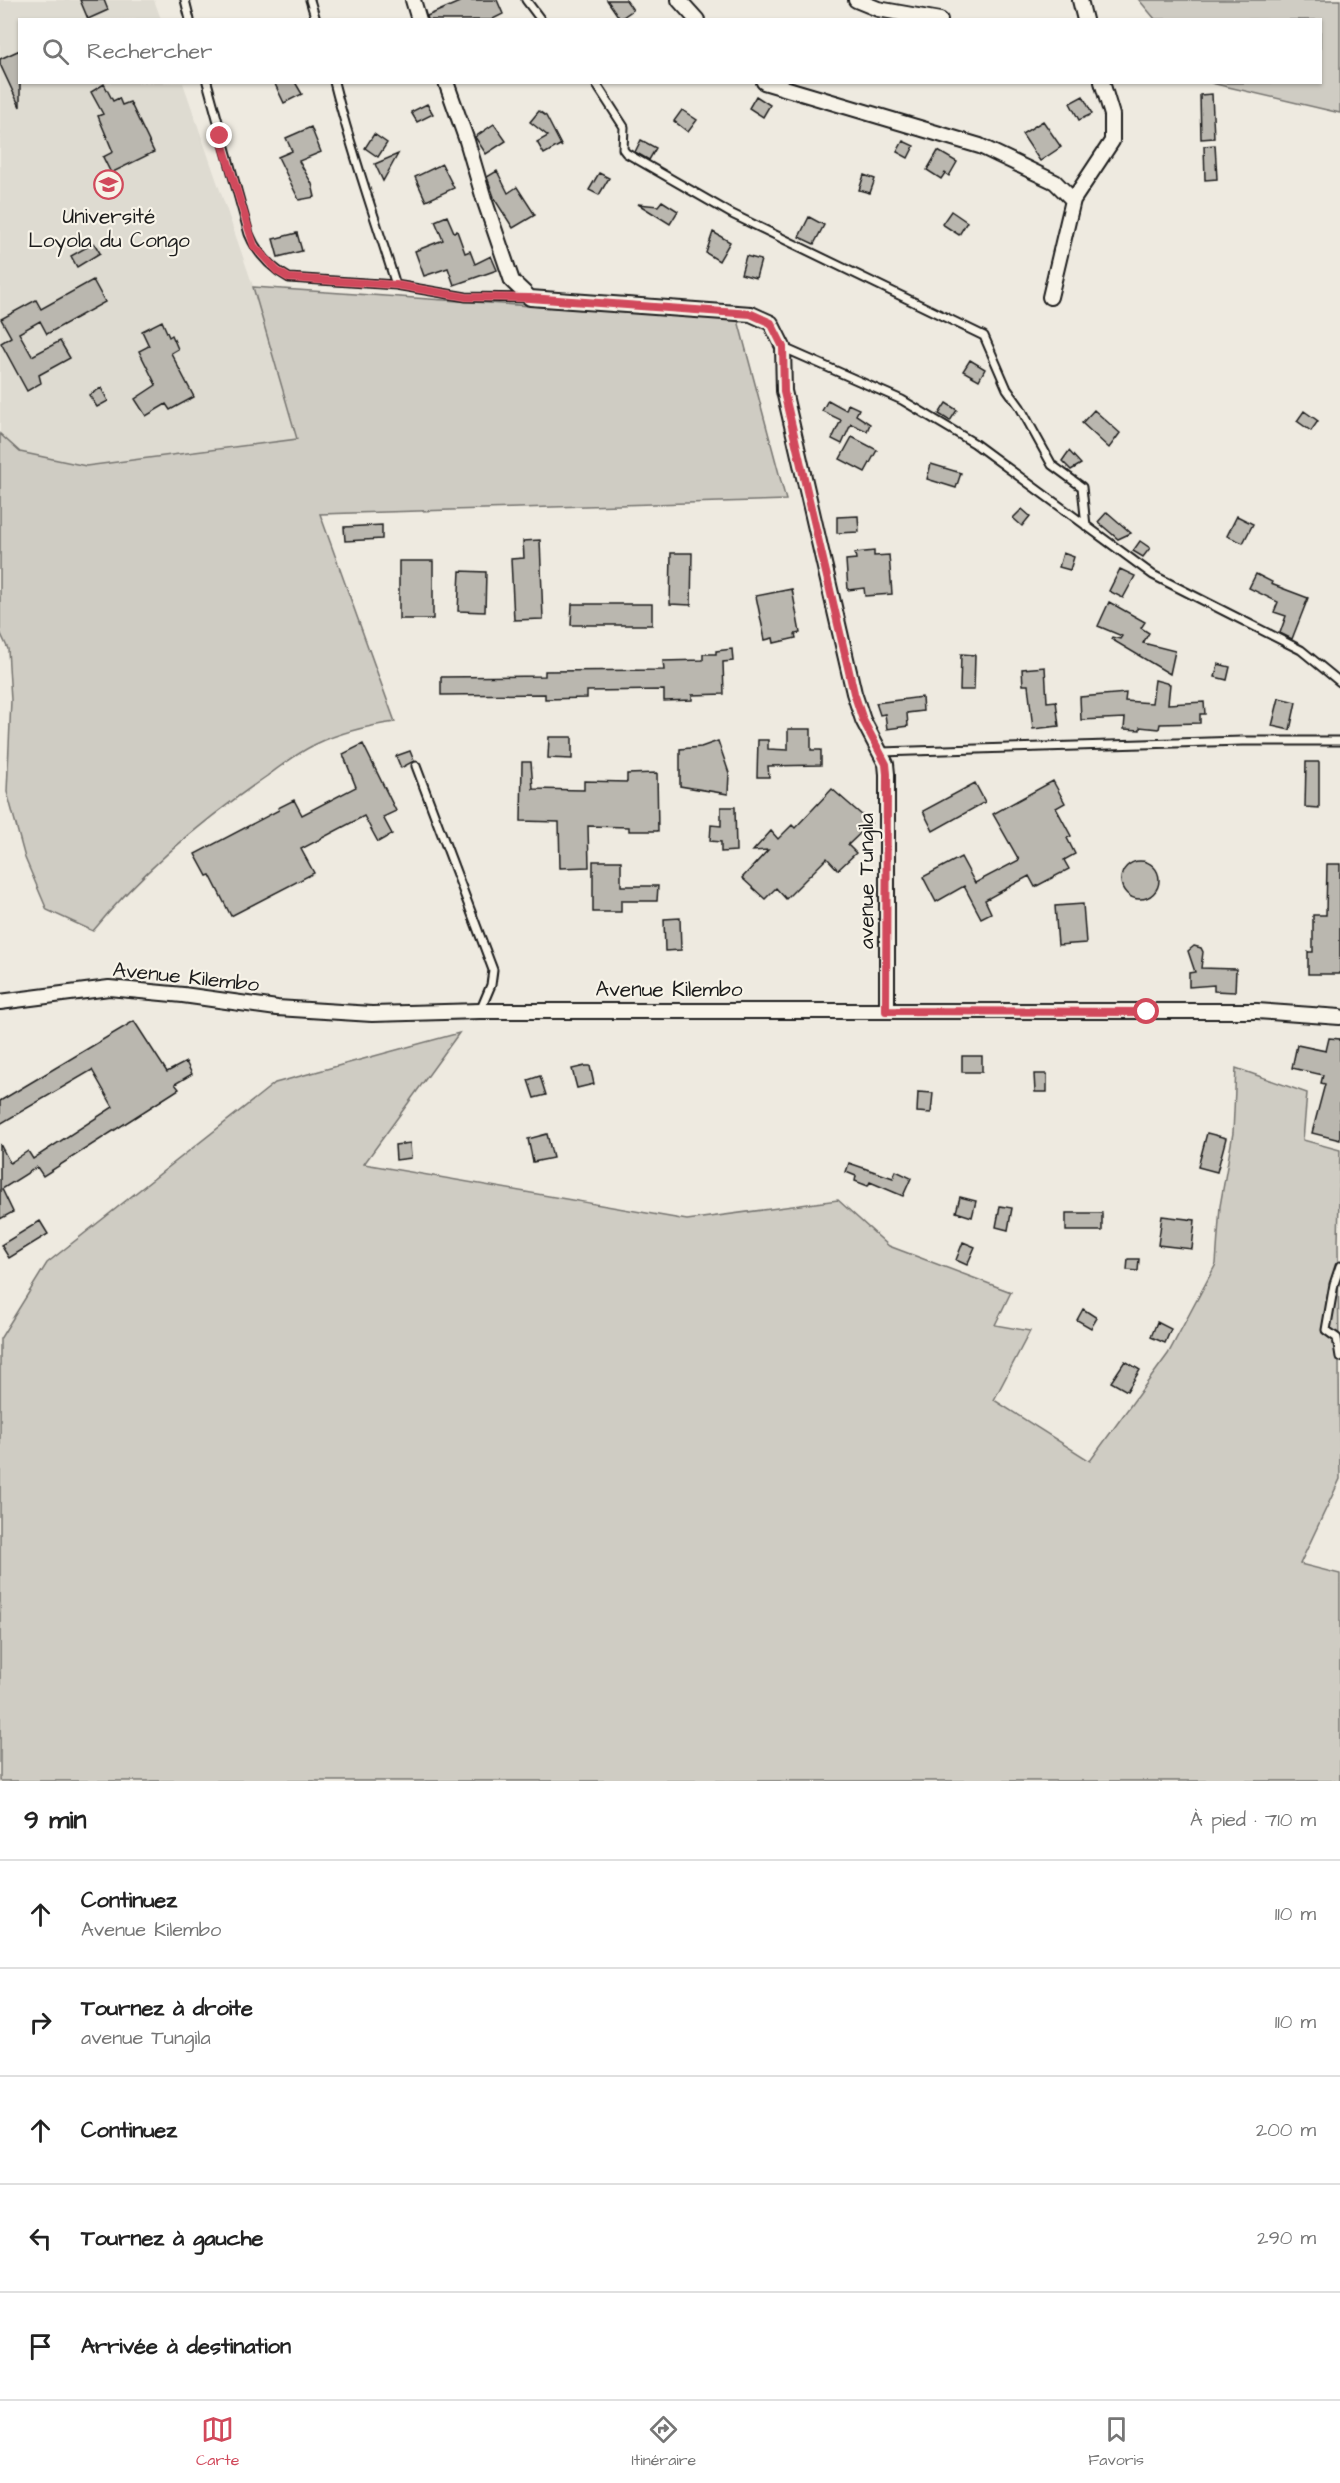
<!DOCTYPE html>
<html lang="fr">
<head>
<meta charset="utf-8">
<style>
  :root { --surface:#fff; --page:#f2f2f2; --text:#222; --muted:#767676; --line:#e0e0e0; --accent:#d1495b }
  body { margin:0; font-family:"Architects Daughter",sans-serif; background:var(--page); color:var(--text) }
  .stop { position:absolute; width:18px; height:18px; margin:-14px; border:4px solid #d1495b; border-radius:50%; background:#fff }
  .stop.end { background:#d1495b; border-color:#fff; box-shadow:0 2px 6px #0008 }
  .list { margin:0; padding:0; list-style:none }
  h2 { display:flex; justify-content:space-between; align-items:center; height:78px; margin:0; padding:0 24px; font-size:26px }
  h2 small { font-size:20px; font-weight:400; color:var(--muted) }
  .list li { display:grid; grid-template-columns:39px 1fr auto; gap:18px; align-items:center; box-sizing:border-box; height:108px; padding:0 24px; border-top:2px solid var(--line) }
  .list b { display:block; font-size:22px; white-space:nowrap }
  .list p { margin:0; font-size:20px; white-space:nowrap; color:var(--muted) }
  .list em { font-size:20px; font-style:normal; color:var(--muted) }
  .icon { flex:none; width:33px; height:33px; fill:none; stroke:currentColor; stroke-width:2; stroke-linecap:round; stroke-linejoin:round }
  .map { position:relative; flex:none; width:1340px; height:1781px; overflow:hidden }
  .search { position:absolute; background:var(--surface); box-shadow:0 2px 4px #0004; left:18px; right:18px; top:18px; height:66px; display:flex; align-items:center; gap:15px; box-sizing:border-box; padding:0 21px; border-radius:0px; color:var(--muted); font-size:22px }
  .sheet { height:618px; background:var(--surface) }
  nav { display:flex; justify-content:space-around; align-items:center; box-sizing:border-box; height:84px; border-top:2px solid var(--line); background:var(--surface); font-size:16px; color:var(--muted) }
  nav a { display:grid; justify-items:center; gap:3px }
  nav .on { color:var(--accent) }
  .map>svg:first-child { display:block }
  .built { fill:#dedbd1 }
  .green { fill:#cfccc3; stroke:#767470; stroke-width:1.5 }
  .building { fill:#bab7af; stroke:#1c1c1c; stroke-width:1.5 }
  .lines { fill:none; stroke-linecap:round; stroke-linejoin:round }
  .service-casing { stroke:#1c1c1c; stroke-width:11 }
  .minor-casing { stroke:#1c1c1c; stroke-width:18 }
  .service { stroke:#f7f3e8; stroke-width:7 }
  .minor { stroke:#f7f3e8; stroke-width:14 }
  .route { stroke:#d1495b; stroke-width:8 }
  .labels { text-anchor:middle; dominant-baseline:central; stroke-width:4.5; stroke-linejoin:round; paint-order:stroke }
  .poi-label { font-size:21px; fill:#1c1c1c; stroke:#f7f3e8 }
  .street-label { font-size:21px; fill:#1c1c1c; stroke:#f7f3e8 }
</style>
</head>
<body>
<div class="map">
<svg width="1340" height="1781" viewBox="0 0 1340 1781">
  <rect width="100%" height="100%" fill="#eeeae0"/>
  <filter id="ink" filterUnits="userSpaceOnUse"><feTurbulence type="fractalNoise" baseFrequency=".0167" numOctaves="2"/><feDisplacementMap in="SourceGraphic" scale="12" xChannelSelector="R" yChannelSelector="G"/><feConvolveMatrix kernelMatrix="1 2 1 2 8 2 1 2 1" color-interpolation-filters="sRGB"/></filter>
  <g filter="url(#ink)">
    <path class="built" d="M0 0H154L161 19 20 20V82L183 83 253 286 297 439 0 492Z"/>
    <path class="green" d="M1139 0H1340V113L1211 83 1320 82V20L1155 19Z
      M253 287 738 320 786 500 320 514 395 722C367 726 341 732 316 744 299 752 282 765 267 776 203 820 142 871 93 931L47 910 25 858 7 792 11 700 8 649 0 632V434L20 452 86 466 297 439Z
      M459 1033 364 1164 687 1220 838 1200 889 1246 1011 1292 995 1325 1030 1331 994 1400 1090 1461 1168 1354 1216 1264 1220 1206 1233 1133 1236 1068 1307 1093 1303 1140 1340 1150 1338 1244 1340 1479 1300 1564 1340 1574V1781H0V1339L47 1263 275 1083Z"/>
    <path class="building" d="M80 0H104L108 10 88 19Z
      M464 0H497L503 14 491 20H428L427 16Z
      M607 0H626L633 10 620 19Z
      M20 50V107L0 64V59Z
      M274 82H295L302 94 284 103Z
      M104 84 113 101 119 98 122 105 130 102 154 152 111 173 103 157 113 152 98 116 103 114 91 92Z
      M1212 94 1214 138 1201 139 1200 95Z
      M756 96 770 105 763 117 749 108Z
      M1083 96 1092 114 1079 120 1070 103Z
      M427 104 433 114 417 122 411 112Z
      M682 110 697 120 688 132 674 121Z
      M539 111 546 116 562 147 560 145 544 154 537 142 548 136 530 122Z
      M1043 121 1061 147 1040 161 1022 134Z
      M494 124 506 141 486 154 475 137Z
      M311 127 321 152 299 161 312 184 315 197 299 200 278 157 292 151 286 138Z
      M374 134 387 143 378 157 365 148Z
      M641 140 656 148 649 160 635 152Z
      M903 141 914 146 908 158 897 152Z
      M1215 145 1217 179 1205 180 1204 146Z
      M938 151 957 162 949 176 945 173 941 179 927 170Z
      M398 154 383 181 375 164Z
      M442 164 454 188 426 201 415 177Z
      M497 171 508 193 517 187 535 215 513 228 495 200 487 177Z
      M599 173 609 178 599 195 589 190Z
      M864 175 875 179 870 193 859 190Z
      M662 201 678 211 670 224 638 204 658 206Z
      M951 211 967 222 959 235 942 224Z
      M447 216 454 232 457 231 465 253 470 251 475 264 491 256 497 270 454 285 448 268 424 276 415 251 443 240 435 221Z
      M809 217 824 225 814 244 799 237Z
      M713 232 730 242 719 261 706 253Z
      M297 233 302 251 278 257 273 239Z
      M94 243 100 253 77 267 71 256Z
      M746 256 761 260 756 278 741 274Z
      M93 280 105 302 47 334 40 321 19 333 32 356 60 341 70 358 39 375 41 383 27 391 1 343 11 337 1 319 36 300 41 309Z
      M162 321 169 337 172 335 178 349 171 353 194 397 170 410 166 404 146 416 135 399 156 385 139 351 149 346 142 331Z
      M970 360 985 369 979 380 963 371Z
      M101 388 108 401 97 407 89 395Z
      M828 400 846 410 848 404 859 409 856 415 870 424 867 431 851 424 842 444 832 439 841 420 822 411Z
      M946 403 957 410 950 421 939 414Z
      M1094 410 1120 433 1109 448 1082 423Z
      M1304 411 1318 421 1311 431 1297 421Z
      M852 437 877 450 865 472 840 459Z
      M1069 451 1081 464 1071 470 1062 461Z
      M931 464 961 473 956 488 927 479Z
      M1022 509 1030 516 1022 526 1013 518Z
      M1107 512 1131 533 1118 539 1098 522Z
      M858 516 859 532 837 533V517Z
      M1237 516 1253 524 1243 543 1227 536Z
      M382 525V539L345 541 344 527Z
      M540 540 543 619 514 620 511 559 524 558 523 541Z
      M1140 541 1150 548 1143 557 1133 551Z
      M874 551V556L889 555 892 594 865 596 864 588 848 590 846 560 856 559 855 553Z
      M671 553H692L691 605 670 604Z
      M1063 553 1074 557 1070 570 1059 567Z
      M399 561H433V619H399Z
      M1120 569 1135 576 1123 598 1109 591Z
      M460 571 486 572 485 612 458 611Z
      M1256 574 1272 582 1271 584 1308 598 1292 639 1280 633 1286 616 1274 612 1278 602 1249 588Z
      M792 589 800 633 795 634 796 638 774 643 773 638 765 640 756 596Z
      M1109 602 1145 622 1141 628 1149 633 1143 643 1175 651 1170 674 1111 639 1112 637 1120 639 1122 636 1098 626Z
      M572 604H652V625H571Z
      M732 649 733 661 723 662 724 694 692 695V700L664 701V690L587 691V698L545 699V694L441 695V677L545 676V671L664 670 663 661 703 660V654H716V651Z
      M961 654 975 655 974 690H960Z
      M1218 664 1230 667 1227 680 1215 677Z
      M1045 667 1047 702 1056 701 1059 726 1033 729 1028 685H1023L1022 669Z
      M1155 680 1170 684 1168 704 1204 702 1205 714H1200V723L1160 724 1159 729 1140 727V730L1124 729 1125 718 1081 720 1080 697 1126 693 1125 701 1152 703Z
      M922 697 923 711 907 713 908 726 887 729 885 714 880 715 876 703Z
      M1279 698 1296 702 1290 730 1272 726Z
      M788 729H811V750H821V765L768 766 769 777H757L758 740H768V749L788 750Z
      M549 737H572V759L548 758Z
      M718 741 729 773 728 794 680 786V749L701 747Z
      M363 744 396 811 383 817 392 834 378 842 364 816 301 849 314 873 231 916 210 875 207 876 195 854 279 810 278 808 294 800 302 815 356 787 343 754Z
      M410 751 414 761 401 768 396 756Z
      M522 762H531L533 789 584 790V781L627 782V774L657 773 658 831H629V827L588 826 589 867 560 868 559 822 521 821Z
      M1306 762H1319V808L1305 807Z
      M1053 781 1065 803 1056 808 1071 836 1067 838 1075 854 1064 860 1069 869 1035 887 1029 876 985 900 991 913 981 918 964 886 936 902 923 877 961 857 975 883 1019 860 993 814Z
      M975 783 985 802 933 831 923 811Z
      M832 789 871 823 848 845 856 853 838 870 827 858 786 899 776 888 765 899 742 878 768 850 753 851 771 831 778 839 792 825 795 828Z
      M721 807H735L736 851 721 852V842L710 841 711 825 721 826Z
      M1121 880a19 19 0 1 1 38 0a19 19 0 1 1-38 0Z
      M593 861H621V886H658L657 901H621V912H593Z
      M1327 864H1340V974H1308V952H1313V915H1326Z
      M1083 904 1086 943 1058 945 1055 906Z
      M680 918 681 950 665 951 664 919Z
      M1194 946 1201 948 1203 952 1201 968 1236 969 1235 992 1214 991V985L1189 987V973L1195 972 1188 951Z
      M134 1021 167 1072 186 1062 192 1074 175 1084 179 1089 43 1176 37 1167 2 1189 13 1212 0 1219V1144L10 1163 28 1151 33 1159 113 1107 92 1070 0 1124V1101Z
      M1329 1038 1340 1039V1140L1312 1133 1325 1084 1321 1083 1323 1075 1292 1068 1297 1045 1326 1051Z
      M962 1056H982V1072H962Z
      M585 1066H590L594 1084 577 1088 572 1069Z
      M1034 1074H1047V1092H1035Z
      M540 1076 546 1095 534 1098 528 1080Z
      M918 1092 933 1093 931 1113 917 1112Z
      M1207 1133 1226 1138 1217 1172 1198 1167Z
      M547 1134 553 1158 533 1162 528 1139Z
      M410 1143 411 1158 396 1160 395 1145Z
      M849 1163 893 1178 896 1171 911 1178 903 1196 870 1182 868 1186 855 1181 856 1176 846 1172Z
      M960 1197 976 1201 972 1217 956 1212Z
      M1000 1206 1012 1208 1008 1230 996 1227Z
      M1066 1213H1102V1231H1066Z
      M1162 1216 1195 1220 1192 1249 1158 1245Z
      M40 1221 48 1234 9 1258 1 1245Z
      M963 1242 975 1247 967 1265 956 1260Z
      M1128 1259H1139L1138 1271 1127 1270Z
      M1083 1309 1097 1318 1091 1328 1077 1320Z
      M1157 1322 1171 1329 1165 1343 1151 1337Z
      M1125 1361 1140 1370 1127 1391 1111 1382Z"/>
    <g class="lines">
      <defs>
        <path id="service" d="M185 0 190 20
          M310 0 316 20
          M526 0 541 20
          M207 82 249 234C257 253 271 268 289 278L396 285 466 297 529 298
          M334 82C351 151 375 217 396 285
          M595 82 624 127 623 149 626 153 732 214 984 336 1007 389 1020 407 1052 465 1082 487 1086 526
          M784 348 902 400 974 443 1153 575 1301 650 1340 682
          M881 752 1242 741H1340
          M416 766 493 970 491 985 480 1011
          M1340 1266 1334 1284 1326 1330 1337 1338 1340 1357"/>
        <path id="minor" d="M413 0 419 20
          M679 0 697 20
          M856 0 878 9 940 20
          M1080 0 1085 20
          M446 82 467 141 484 199 512 281 530 298 751 314 771 323 783 347 784 391 854 693 863 720 886 764 887 774V1010
          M764 82 980 146 1055 182 1073 200
          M1050 297 1073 200 1112 141V115L1102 82
          M0 1002 109 988 183 995 277 1008 372 1014 480 1011H1257L1340 1017"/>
      </defs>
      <use href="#service" class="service-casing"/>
      <use href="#minor" class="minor-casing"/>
      <use href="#service" class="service"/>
      <use href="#minor" class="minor"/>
    </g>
  </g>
  <g class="lines" filter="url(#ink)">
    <path class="route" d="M220 136 254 246 277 271 289 278 396 285 466 297 530 298 751 314 771 323 783 347 784 392 854 693 863 720 886 764 887 774 886 1011 1147 1012"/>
  </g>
  <defs>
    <symbol id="university-ring" viewBox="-11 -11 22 22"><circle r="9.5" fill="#f7f3e8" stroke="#d1495b" stroke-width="1.5"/><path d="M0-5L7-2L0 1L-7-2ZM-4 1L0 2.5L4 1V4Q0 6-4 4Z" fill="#d1495b"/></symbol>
  </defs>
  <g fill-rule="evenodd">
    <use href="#university-ring" x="92" y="168" width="33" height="33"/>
  </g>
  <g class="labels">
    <g class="poi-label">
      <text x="109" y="216">Université<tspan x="109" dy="24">Loyola du Congo</tspan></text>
    </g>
    <g class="street-label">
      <text transform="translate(866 881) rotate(-90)">avenue Tungila</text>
      <text transform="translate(186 977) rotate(6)">Avenue Kilembo</text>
      <text x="669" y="989">Avenue Kilembo</text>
    </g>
  </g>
</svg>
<div class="stop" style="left:1147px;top:1012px"></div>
<div class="stop end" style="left:220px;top:136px"></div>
<div class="search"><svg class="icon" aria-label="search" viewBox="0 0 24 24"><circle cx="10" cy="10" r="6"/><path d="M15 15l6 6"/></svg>Rechercher</div>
</div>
<section class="sheet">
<h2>9 min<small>À pied · 710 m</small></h2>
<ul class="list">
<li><svg class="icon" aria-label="ahead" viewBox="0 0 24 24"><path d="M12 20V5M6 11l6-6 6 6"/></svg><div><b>Continuez</b><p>Avenue Kilembo</p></div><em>110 m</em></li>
<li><svg class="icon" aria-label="right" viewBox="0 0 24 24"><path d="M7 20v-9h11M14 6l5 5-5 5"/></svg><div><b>Tournez à droite</b><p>avenue Tungila</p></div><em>110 m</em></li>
<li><svg class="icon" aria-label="ahead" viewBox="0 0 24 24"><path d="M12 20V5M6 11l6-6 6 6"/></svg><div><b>Continuez</b></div><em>200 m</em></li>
<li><svg class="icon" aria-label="left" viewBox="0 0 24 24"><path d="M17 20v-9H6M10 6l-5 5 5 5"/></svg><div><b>Tournez à gauche</b></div><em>290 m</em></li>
<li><svg class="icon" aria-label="arrive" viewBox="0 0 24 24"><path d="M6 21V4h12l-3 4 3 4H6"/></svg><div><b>Arrivée à destination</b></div></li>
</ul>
</section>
<nav>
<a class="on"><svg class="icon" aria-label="map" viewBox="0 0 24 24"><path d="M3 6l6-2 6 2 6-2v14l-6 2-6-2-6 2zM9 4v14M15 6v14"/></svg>Carte</a>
<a><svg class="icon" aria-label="directions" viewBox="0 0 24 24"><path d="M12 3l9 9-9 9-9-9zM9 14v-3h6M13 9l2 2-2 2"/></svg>Itinéraire</a>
<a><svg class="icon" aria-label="saved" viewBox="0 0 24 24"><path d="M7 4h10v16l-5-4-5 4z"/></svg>Favoris</a>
</nav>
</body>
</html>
